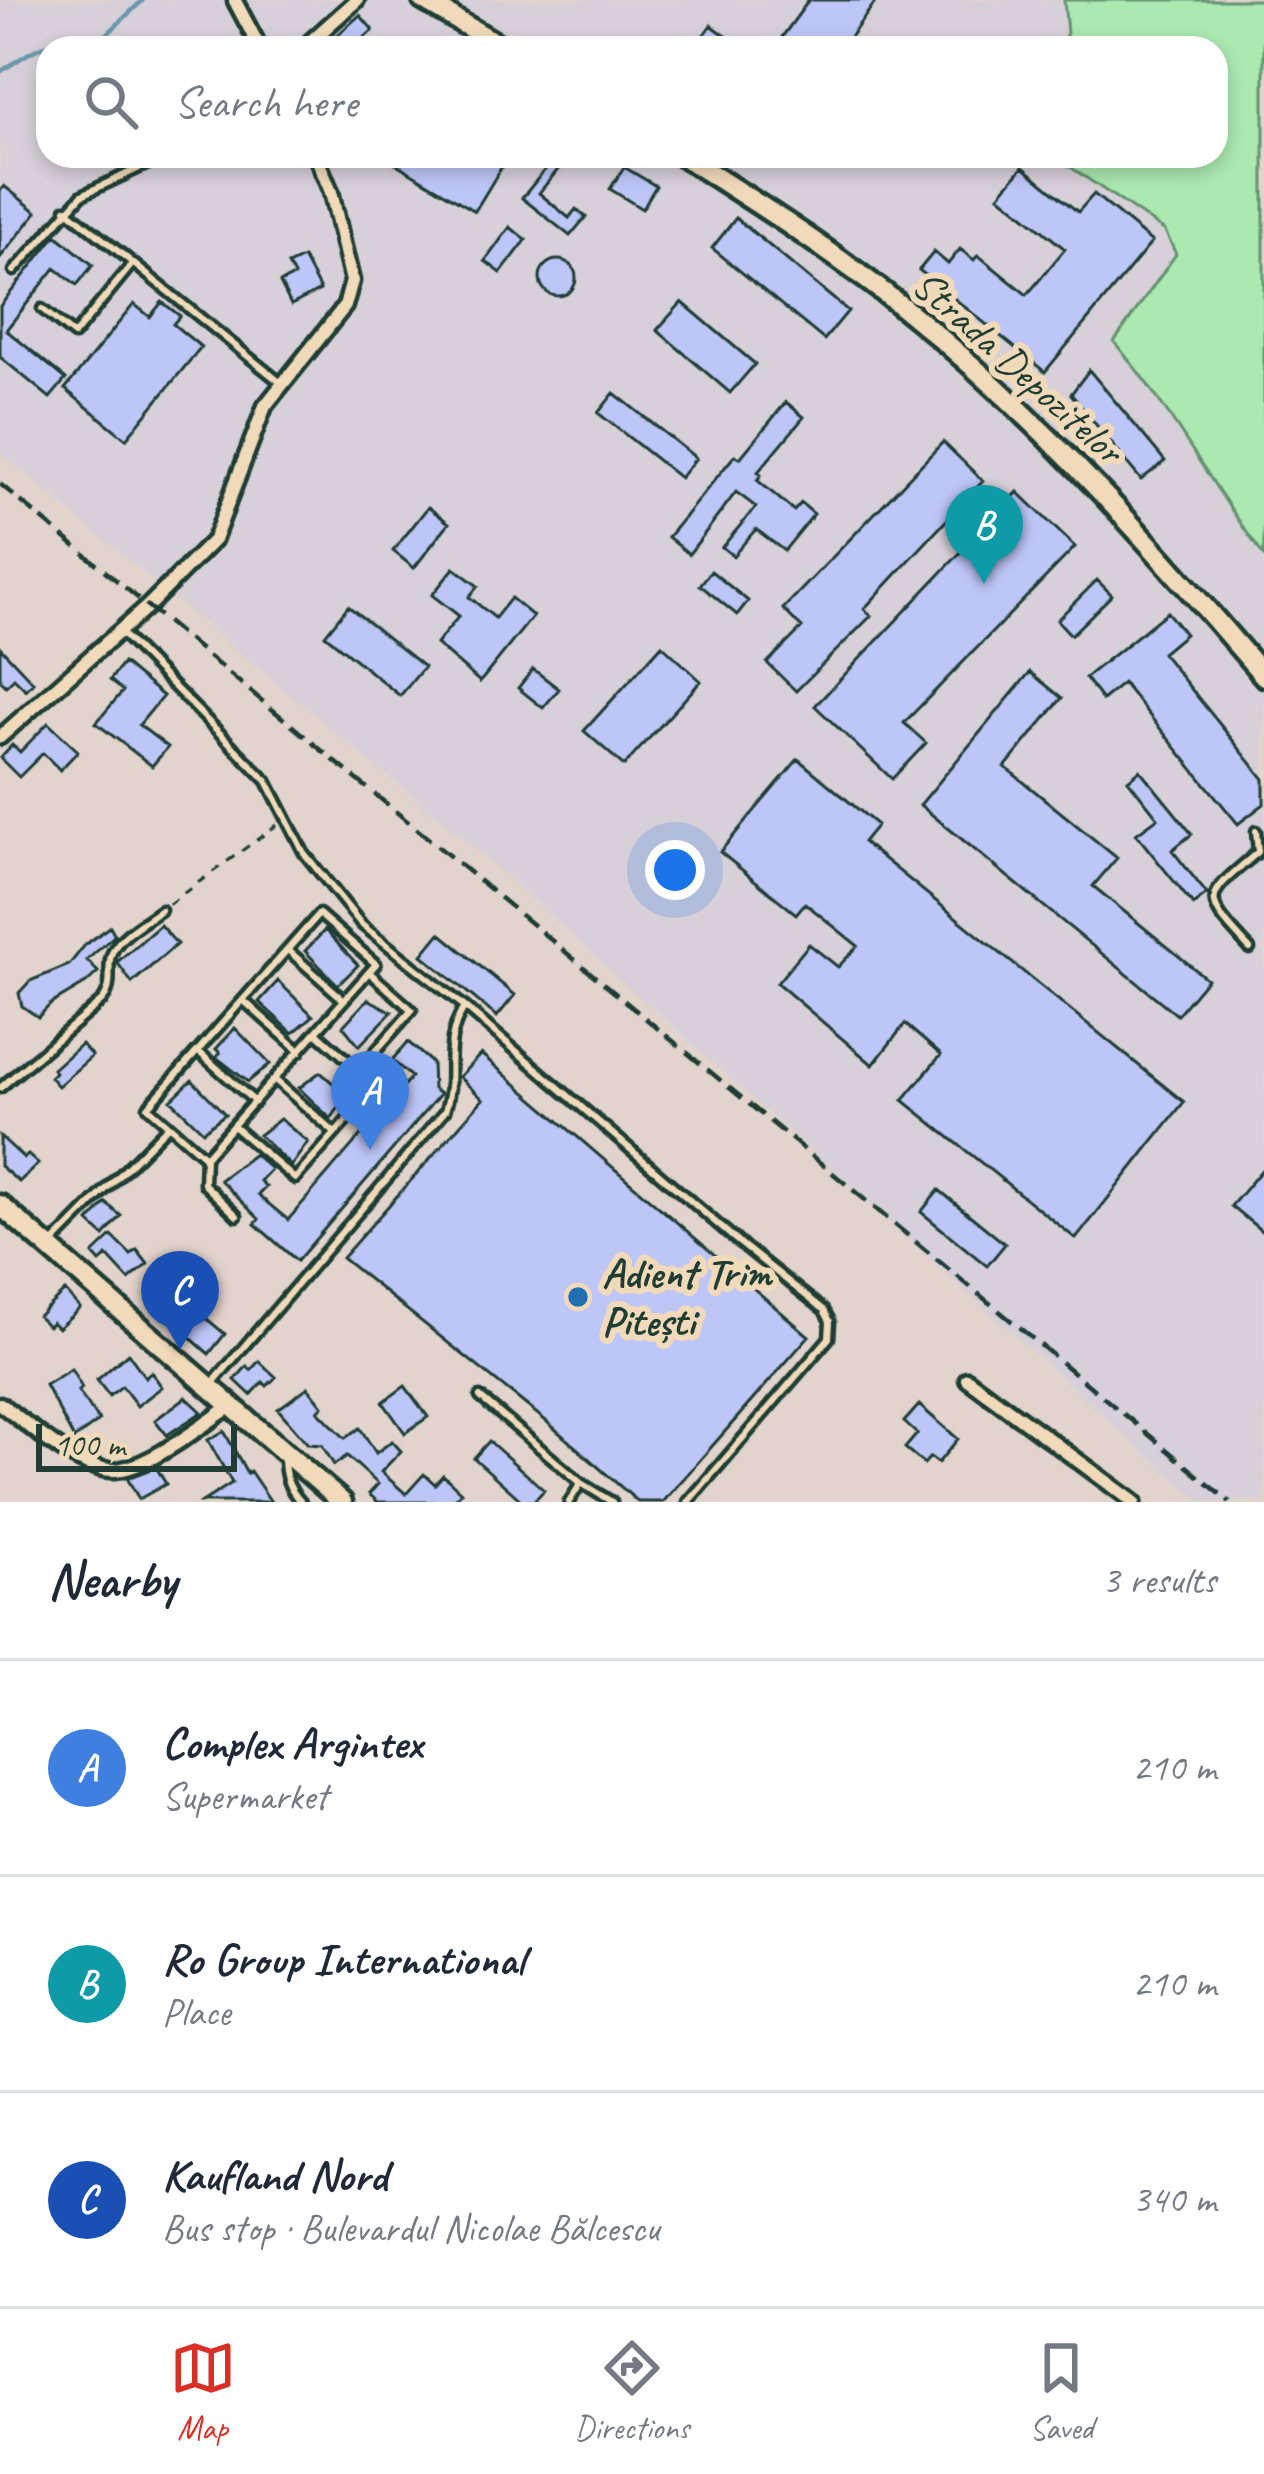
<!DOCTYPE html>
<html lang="en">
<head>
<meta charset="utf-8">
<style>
  :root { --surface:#fff; --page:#f6f6f7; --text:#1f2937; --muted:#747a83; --line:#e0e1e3; --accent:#d93025 }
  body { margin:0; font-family:Caveat,sans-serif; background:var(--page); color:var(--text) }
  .scale { position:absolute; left:36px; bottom:30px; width:201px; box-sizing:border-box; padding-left:12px; border:6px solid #1f3d34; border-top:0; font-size:33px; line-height:42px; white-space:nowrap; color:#1f3d34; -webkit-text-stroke:9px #f1dab9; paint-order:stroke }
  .you { position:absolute; left:675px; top:870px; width:42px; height:42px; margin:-30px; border:9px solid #fff; border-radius:50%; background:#1a73e8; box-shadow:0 0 0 18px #1a73e833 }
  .badge { display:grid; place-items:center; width:78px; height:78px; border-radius:50%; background:var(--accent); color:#fff; font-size:39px; font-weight:700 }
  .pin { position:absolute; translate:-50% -99px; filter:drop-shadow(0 3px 6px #0008) }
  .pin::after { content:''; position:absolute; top:63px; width:42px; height:36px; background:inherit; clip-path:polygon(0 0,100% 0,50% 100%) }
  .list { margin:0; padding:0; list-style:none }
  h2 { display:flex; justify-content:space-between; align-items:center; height:156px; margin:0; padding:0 48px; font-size:51px }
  h2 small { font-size:39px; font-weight:400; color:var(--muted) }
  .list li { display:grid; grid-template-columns:78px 1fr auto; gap:36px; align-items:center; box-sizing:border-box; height:216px; padding:0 48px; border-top:3px solid var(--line) }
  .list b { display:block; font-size:45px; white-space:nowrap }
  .list p { margin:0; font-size:39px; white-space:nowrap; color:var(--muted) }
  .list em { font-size:39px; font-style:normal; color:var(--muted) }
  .icon { flex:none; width:66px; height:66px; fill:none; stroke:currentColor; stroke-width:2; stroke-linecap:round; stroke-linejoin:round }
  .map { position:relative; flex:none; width:1264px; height:1502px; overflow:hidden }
  .search { position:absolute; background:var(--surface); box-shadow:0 6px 18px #0003; left:36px; right:36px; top:36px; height:132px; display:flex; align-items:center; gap:30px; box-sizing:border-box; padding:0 42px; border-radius:36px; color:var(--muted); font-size:45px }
  .sheet { height:804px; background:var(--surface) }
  nav { display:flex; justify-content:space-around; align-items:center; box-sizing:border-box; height:168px; border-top:3px solid var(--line); background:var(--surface); font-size:33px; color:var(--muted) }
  nav a { display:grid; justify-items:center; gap:6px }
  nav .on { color:var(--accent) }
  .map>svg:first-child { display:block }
  .built { fill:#d7d0d9 }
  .green { fill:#abe9b0; stroke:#659372; stroke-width:3 }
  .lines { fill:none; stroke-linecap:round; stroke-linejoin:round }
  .stream { stroke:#6c98ad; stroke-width:4.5 }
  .building { fill:#bec6f8; stroke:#1f3d34; stroke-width:3 }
  .lane-casing { stroke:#1f3d34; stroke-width:15 }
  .street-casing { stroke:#1f3d34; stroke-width:21 }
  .primary-casing { stroke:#1f3d34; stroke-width:27 }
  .path { stroke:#1f3d34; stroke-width:3; stroke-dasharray:9 9; stroke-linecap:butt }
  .lane { stroke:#f1dab9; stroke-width:6 }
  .street { stroke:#f1dab9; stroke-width:12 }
  .primary { stroke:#f1dab9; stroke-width:18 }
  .rail { stroke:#1f3d34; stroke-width:4.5; stroke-dasharray:18 9; stroke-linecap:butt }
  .poi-dot { fill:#1f6fb2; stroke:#f1dab9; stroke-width:4.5 }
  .labels { text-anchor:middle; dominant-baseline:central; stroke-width:12; stroke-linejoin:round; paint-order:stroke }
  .street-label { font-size:42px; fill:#1f3d34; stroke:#f1dab9 }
  .poi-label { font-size:42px; font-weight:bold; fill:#1f3d34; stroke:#f1dab9; text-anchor:start }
</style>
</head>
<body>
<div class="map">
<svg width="1264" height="1502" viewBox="0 0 1264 1502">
  <rect width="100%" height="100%" fill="#e2d4cc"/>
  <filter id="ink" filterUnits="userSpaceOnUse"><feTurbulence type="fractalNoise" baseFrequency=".00833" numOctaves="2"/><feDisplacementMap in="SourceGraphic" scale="24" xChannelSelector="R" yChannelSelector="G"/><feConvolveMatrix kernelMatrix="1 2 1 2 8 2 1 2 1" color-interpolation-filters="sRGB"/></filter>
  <g filter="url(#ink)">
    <path class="built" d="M0 0H1064L1067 33 1060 48H48V156H1054L1165 231 1177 254 1114 342 1166 407 1232 513 1264 556V1502H1203L1159 1466 486 858 0 453Z"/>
    <path class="green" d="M1064 0H1264V556C1211 486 1171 408 1114 342L1176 254 1165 231 1054 156H1216V48H1060L1067 33Z"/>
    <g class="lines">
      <path class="stream" d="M0 72C42 44 48 39 100 41L143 0"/>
    </g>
    <path class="building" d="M809 0H877L842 48H797L782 37Z
      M360 15 373 30 353 48H323Z
      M711 25 743 48H694Z
      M383 156H491L504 163 475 211Z
      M556 156H569L539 193 569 218 576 209 586 217 570 236 522 198Z
      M624 167 656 186 642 209 610 189Z
      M1023 167 1078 212 1094 194 1152 242 1045 372 919 270 934 252 948 264 960 249 974 260 978 255 1027 295 1065 249 999 195Z
      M4 186 37 212 0 258V191Z
      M736 218 848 311 824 340 712 248Z
      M510 227 526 240 501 273 485 261Z
      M56 235 93 265 77 285 55 268 6 330 66 379 50 398 0 357V306Z
      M303 258 320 290 291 305 280 283 294 276 288 265Z
      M540 278a18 18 0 1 1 36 0a18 18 0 1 1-36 0Z
      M162 302 180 316 173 324 201 347 126 439 65 389 134 304 150 317Z
      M682 302 755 364 730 393 657 330Z
      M1089 370 1165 461 1141 480 1071 394Z
      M614 393 696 458 680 478 598 413Z
      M786 402 804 417 758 472 761 475 757 480 794 511 801 503 814 514 784 551 756 529 733 556 722 547 756 507 736 492 689 554 668 537 735 455 740 458Z
      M943 442 983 481 864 609 871 616 796 691 767 663 802 628 783 609Z
      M1018 492 1075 547 904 723 926 743 892 779 815 706Z
      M428 507 449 523 414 568 393 551Z
      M454 568 478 586 469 597 495 618 511 598 533 616 480 682 436 644 459 616 432 595Z
      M711 571 748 601 737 615 700 585Z
      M1097 580 1112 595 1071 635 1057 620Z
      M348 606 424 667 400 696 325 635Z
      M1167 612 1185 634 1162 653 1264 779V804L1238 824 1123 683 1102 700 1085 678Z
      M662 645 701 681 624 766 584 731Z
      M0 647 33 682 26 690 14 678 6 686 0 680Z
      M123 663 163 696 139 725 168 747 152 766 96 723 123 691 110 680Z
      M533 669 559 689 543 708 518 688Z
      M1030 672 1062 698 1005 767 1117 858 1093 886 1207 979 1177 1015 920 805Z
      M48 723 78 751 60 770 43 753 19 777 0 758 12 745 20 752Z
      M798 759 877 825 863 842 1184 1102 1076 1239 903 1100 941 1055 905 1024 873 1065 777 983 809 944 838 967 858 946 805 903 796 914 720 852Z
      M1140 770 1192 834 1172 850 1207 894 1193 905 1136 834 1158 818 1128 780Z
      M160 925 177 944 132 983 117 962Z
      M110 926 115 935 87 960 98 972 86 983 51 1004 38 1017 22 1006 19 993 30 981 69 965 85 945Z
      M325 930 358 965 338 985 305 951Z
      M440 933 515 995 497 1017 422 955Z
      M278 981 313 1016 293 1033 259 1002Z
      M368 999 392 1012 359 1046 343 1026Z
      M235 1028 270 1064 248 1082 216 1057 220 1053 216 1049Z
      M408 1042 432 1063 433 1089 440 1094 297 1261 255 1224 259 1219 220 1180 254 1154 271 1169 260 1181 266 1187 258 1195 288 1220 411 1077 392 1060Z
      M81 1044 92 1056 58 1086 50 1077 55 1072 53 1069Z
      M481 1054 809 1336 663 1502H638L546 1421 342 1258 483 1099 459 1077Z
      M320 1072 347 1095 331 1119 299 1088Z
      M192 1080 225 1114 203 1131 171 1100Z
      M280 1119 308 1142 291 1166 259 1135Z
      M0 1136 24 1158 28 1155 38 1164 19 1182 0 1166Z
      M1264 1167V1233L1231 1206Z
      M939 1190 1005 1244 987 1266 921 1212Z
      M106 1203 121 1216 104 1236 89 1222Z
      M112 1236 131 1255 137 1250 148 1264 129 1280 107 1256 100 1262 93 1254Z
      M65 1291 80 1308 58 1328 52 1322 48 1326 38 1316Z
      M177 1294 225 1334 209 1354 162 1313Z
      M128 1353 145 1377 151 1372 162 1387 137 1406 122 1386 109 1396 97 1380Z
      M259 1361 276 1377 267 1386 263 1382 251 1395 235 1380 247 1366 251 1370Z
      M71 1369 82 1388 78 1391 99 1421 74 1439 45 1385Z
      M405 1386 428 1417 405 1433 383 1402Z
      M308 1387 323 1406 318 1411 345 1438 360 1428 376 1453 392 1441 401 1451 381 1472 406 1494 424 1474 435 1484 443 1475 461 1492 451 1502H378L369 1494 378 1484 347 1456 334 1465 322 1445 308 1444 278 1409Z
      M186 1397 202 1412 167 1435 155 1420Z
      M919 1405 958 1439 938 1463 930 1457 924 1464 905 1448 917 1434 904 1422Z
      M224 1431 247 1473 250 1471 271 1502H202L232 1483 208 1440Z
      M489 1441 544 1490 533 1502H523L474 1458Z
      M156 1467 166 1484 139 1499 127 1478Z"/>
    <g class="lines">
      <defs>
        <path id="lane" d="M66 209 281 383
          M14 271 82 195 165 156
          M42 309 74 335 133 263
          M120 632 267 781 304 853 362 925 464 1006 736 1240 824 1310 830 1321 829 1338 688 1502
          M1250 949C1200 895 1203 899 1258 852L1256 831
          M289 951 344 1000
          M244 1001 300 1051
          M199 1052 255 1102
          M359 1070 412 1010 369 972
          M275 1080 335 1133
          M0 1088 103 1000C113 984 108 977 110 960 112 939 145 922 161 910
          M233 1126 295 1179 377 1086 316 1032
          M205 1157 148 1107 319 914 376 964 205 1157 204 1184 237 1216
          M51 1245 168 1126
          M212 1384 445 1111C458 1073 440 1048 464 1007
          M480 1397 581 1483 569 1502
          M284 1457C284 1476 288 1488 301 1502
          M581 1483 612 1502"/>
        <path id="street" d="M235 1 260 48
          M303 48 357 0
          M0 737 148 606 214 540 265 406 345 306 352 281 331 192 316 156
          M967 1379 1134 1502
          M0 1404C28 1424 80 1472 115 1470 149 1468 202 1425 231 1406"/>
        <path id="primary" d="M423 0 504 48
          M683 156C765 208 848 261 922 323 1050 428 1157 551 1264 676
          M0 1205 342 1502"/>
      </defs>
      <use href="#lane" class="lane-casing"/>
      <use href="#street" class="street-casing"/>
      <use href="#primary" class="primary-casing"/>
      <path class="path" d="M169 904 277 825"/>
      <use href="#lane" class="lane"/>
      <use href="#street" class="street"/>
      <use href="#primary" class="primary"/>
      <path class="rail" d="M0 484 1230 1502"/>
    </g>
  </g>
  <circle class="poi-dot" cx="578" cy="1297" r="12"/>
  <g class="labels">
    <g class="street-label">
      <text transform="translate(1018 367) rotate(42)">Strada Depozitelor</text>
    </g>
    <g class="poi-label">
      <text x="602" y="1273">Adient Trim<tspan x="602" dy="48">Pitești</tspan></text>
    </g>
  </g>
</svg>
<div class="scale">100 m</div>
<div class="you"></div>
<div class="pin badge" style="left:370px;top:1150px;background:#3f7fe0">A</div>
<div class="pin badge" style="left:984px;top:584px;background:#0f9aa8">B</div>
<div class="pin badge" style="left:180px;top:1350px;background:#1a4fb4">C</div>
<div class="search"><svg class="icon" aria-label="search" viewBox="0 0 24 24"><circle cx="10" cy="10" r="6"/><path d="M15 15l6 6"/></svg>Search here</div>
</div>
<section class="sheet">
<h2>Nearby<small>3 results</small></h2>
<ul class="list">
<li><span class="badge" style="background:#3f7fe0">A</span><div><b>Complex Argintex</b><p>Supermarket</p></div><em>210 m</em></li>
<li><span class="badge" style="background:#0f9aa8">B</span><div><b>Ro Group International</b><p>Place</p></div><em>210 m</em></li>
<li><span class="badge" style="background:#1a4fb4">C</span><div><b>Kaufland Nord</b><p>Bus stop · Bulevardul Nicolae Bălcescu</p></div><em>340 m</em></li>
</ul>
</section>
<nav>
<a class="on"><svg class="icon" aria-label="map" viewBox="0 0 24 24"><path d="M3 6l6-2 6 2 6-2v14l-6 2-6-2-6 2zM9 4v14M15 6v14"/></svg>Map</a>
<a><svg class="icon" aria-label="directions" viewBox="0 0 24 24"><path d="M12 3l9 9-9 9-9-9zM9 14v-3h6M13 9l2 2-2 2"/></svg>Directions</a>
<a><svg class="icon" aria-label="saved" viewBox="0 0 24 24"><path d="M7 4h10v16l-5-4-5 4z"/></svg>Saved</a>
</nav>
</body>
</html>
